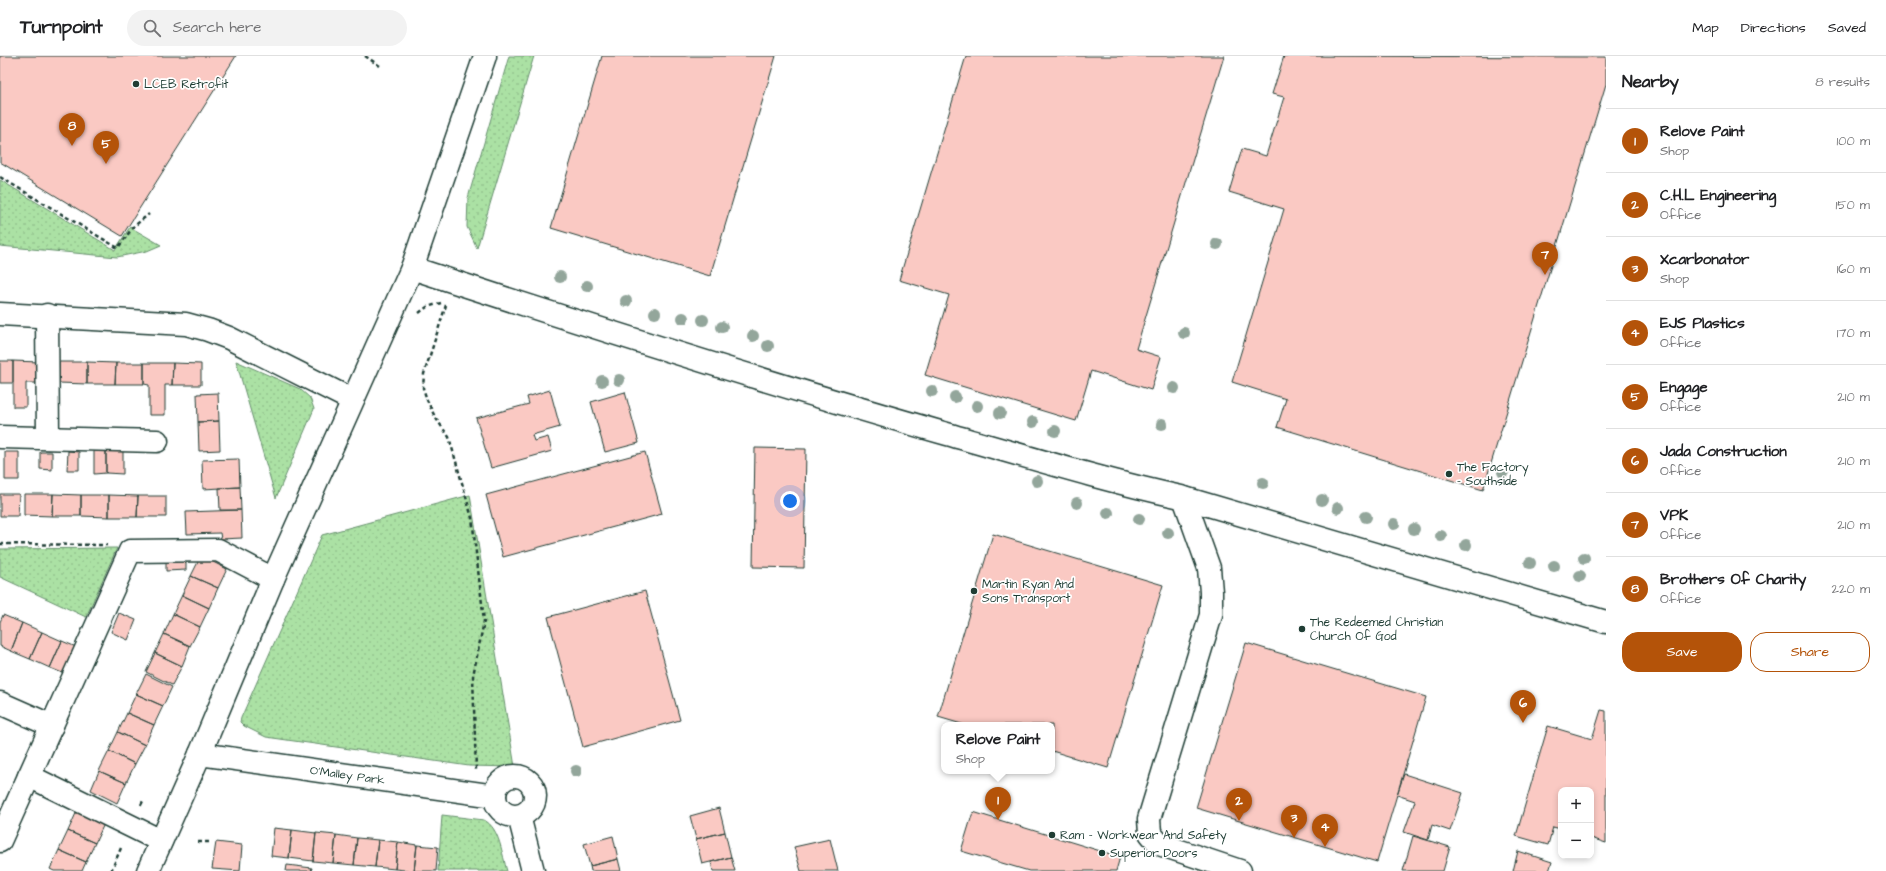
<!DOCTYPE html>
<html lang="en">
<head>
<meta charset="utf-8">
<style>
  :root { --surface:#fff; --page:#f2f2f2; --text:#202124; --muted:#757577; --line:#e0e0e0; --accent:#b45309 }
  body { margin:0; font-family:"Architects Daughter",sans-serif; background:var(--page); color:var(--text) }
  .controls { position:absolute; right:12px; bottom:12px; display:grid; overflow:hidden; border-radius:8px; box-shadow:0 2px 6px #0003 }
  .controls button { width:36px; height:36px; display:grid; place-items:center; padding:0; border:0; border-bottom:1px solid var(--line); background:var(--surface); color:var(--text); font:20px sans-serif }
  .you { position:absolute; left:790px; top:445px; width:14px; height:14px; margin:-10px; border:3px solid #fff; border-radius:50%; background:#1a73e8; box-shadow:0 0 0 6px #1a73e833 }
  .badge { display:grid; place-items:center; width:26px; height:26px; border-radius:50%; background:var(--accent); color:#fff; font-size:13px; font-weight:700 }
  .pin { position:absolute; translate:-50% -33px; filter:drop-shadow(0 1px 2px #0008) }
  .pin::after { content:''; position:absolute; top:21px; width:14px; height:12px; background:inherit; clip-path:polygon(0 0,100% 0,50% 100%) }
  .popup { position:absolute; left:941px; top:666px; width:114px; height:52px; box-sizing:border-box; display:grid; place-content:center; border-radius:8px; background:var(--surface); filter:drop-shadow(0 1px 3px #0005); font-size:13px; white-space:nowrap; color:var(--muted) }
  .popup b { font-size:15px; color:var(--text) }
  .popup::after { content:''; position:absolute; left:50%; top:100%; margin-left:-8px; border:8px solid transparent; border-top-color:var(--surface) }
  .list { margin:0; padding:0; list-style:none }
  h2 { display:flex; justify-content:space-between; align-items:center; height:52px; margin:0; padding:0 16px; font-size:17px }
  h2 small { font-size:13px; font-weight:400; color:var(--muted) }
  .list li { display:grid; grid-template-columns:26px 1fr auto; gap:12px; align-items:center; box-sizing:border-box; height:64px; padding:0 16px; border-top:1px solid var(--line) }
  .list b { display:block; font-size:15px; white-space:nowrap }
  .list p { margin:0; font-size:13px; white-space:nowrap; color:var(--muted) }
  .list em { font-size:13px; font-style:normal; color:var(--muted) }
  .actions { display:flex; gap:8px; padding:12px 16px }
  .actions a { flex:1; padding:9px 0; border:1px solid var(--accent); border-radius:16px; text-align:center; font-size:14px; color:var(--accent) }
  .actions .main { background:var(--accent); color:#fff }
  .icon { flex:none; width:22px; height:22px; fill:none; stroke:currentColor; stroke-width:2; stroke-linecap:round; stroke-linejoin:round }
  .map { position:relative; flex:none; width:1606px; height:815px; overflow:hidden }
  header { display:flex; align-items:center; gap:24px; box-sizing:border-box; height:56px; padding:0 20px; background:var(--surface); border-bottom:1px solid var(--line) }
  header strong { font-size:19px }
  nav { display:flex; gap:22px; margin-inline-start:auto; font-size:14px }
  .search { width:280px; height:36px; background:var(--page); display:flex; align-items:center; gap:10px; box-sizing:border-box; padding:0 14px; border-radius:22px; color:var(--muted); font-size:15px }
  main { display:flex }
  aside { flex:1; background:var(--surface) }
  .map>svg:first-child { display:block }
  .grass { fill:url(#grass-dots); stroke:#658f6c }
  .building { fill:#fac9c3; stroke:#1f3d34 }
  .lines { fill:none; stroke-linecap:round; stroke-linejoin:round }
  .minor-casing { stroke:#1f3d34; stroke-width:25 }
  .major-casing { stroke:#1f3d34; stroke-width:25 }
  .path { stroke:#1f3d34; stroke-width:2.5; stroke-dasharray:4 3; stroke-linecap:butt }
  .minor { stroke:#fff; stroke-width:22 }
  .major { stroke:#fff; stroke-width:22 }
  .tree { fill:#93a69b }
  .poi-dot { fill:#1f3d34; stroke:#fff; stroke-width:1.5 }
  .labels { text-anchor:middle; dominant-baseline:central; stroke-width:3.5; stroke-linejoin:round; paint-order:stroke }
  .poi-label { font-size:12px; fill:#1f3d34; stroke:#fff; text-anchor:start }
  .street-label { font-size:12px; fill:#1f3d34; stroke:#fff }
</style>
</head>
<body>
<header>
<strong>Turnpoint</strong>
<div class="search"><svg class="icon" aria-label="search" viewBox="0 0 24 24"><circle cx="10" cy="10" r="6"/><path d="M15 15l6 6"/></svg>Search here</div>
<nav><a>Map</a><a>Directions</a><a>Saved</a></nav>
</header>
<main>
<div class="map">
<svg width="1606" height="815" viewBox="0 0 1606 815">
  <defs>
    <pattern id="grass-dots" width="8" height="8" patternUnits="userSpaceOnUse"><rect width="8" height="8" fill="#abe1a4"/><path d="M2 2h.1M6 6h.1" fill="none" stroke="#93c28e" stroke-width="1.8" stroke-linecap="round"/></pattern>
  </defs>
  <rect width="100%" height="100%" fill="#fff"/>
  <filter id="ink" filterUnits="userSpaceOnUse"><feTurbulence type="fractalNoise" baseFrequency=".025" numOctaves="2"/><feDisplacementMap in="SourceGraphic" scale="8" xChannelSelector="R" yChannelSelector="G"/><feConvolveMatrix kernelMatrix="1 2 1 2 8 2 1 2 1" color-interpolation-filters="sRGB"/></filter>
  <g filter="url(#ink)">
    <path class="grass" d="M509 0H534L477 192 467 171 468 142Z
      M0 124 115 194 130 171 161 189 147 195 117 201 0 190Z
      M236 305 300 333 310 342 314 353 276 442Z
      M470 439 515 711 469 710 266 681 244 670 240 666 241 662 322 479Z
      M117 492 86 561 0 521V493Z
      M442 759 484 764C500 772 502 799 507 815H438Z"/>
    <path class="building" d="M0 0H236L122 180 0 106Z
      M602 0H776L710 220 551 172Z
      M966 0H1224L1136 293 1161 301 1151 334 1091 315 1076 365 925 319 949 239 899 224Z
      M1284 0 1606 1V28L1483 434 1277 371 1286 343 1232 326 1284 153 1229 136 1242 93 1266 100 1284 41 1272 38Z
      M0 305H13V327H0Z
      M13 305 39 306V327H26V351H13Z
      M59 306H87V328L59 327Z
      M87 306 116 307 115 328H87Z
      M116 307H144V328H115Z
      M144 307H173L172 329H165V359H149V329L144 328Z
      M173 307 201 308V329H172Z
      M550 334 560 371 532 379 534 385 548 381 552 395 491 412 476 362 529 348 527 341Z
      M625 336 639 387 605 396 591 346Z
      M218 337 219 365 198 366 197 338Z
      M219 365 220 394 199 395 198 366Z
      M755 392 806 393 804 512 753 511Z
      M94 394H106V417L94 418Z
      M106 394H123V418L106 417Z
      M68 395 79 396V414H67Z
      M5 396H19V424H5Z
      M40 396H52V414L40 413Z
      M645 396 662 458 503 501 486 439Z
      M239 403 240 431 203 433 202 404Z
      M240 431 241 454H220L219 432Z
      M0 438H19L18 460H0Z
      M24 438H53L52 460 24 459Z
      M53 438 81 439V460H52Z
      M81 439H109V461L81 460Z
      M109 439 138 440 137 461H109Z
      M138 440H166V461H137Z
      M241 454 242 482 221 483 220 477 187 478 186 456Z
      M993 478 1163 529 1108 712 1052 695V669H965L938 661Z
      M186 500V514L166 515V501Z
      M201 500 227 513 218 532 191 520Z
      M191 520 218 532 209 552 182 539Z
      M645 535 680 664 583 691 548 561Z
      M182 539 209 552 200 571 173 558Z
      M119 557 136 564 128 584 111 576Z
      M173 558 200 571 190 590 164 578Z
      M3 559 22 567 11 595 0 590V566Z
      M22 567 42 576 30 603 11 595Z
      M42 576 62 585 50 612 30 603Z
      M164 578 190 590 182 610 155 597Z
      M62 585 81 593 70 620 50 612Z
      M1246 587 1426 641 1377 806 1196 752Z
      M155 597 182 610 172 629 146 616Z
      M146 618 172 631 163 650 136 638Z
      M136 638 163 650 154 669 127 657Z
      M1601 654 1606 655V787L1591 782V734H1561V773L1553 771 1548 789 1516 780 1548 670 1592 683Z
      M127 657 154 669 145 689 118 676Z
      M118 676 145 689 135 708 109 695Z
      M109 695 135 708 126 727 99 715Z
      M99 715 126 727 117 747 91 734Z
      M1404 718 1463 737 1450 775 1432 769 1428 784 1404 776 1415 745 1397 739Z
      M719 752 725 776 696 783 690 760Z
      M77 755 104 768 95 787 68 775Z
      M973 756 1120 801 1116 815H1029L961 795Z
      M274 772 292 774 289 802 271 800Z
      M292 774 316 777 313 805 289 802Z
      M68 775 95 787 86 806 59 794Z
      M725 776 731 801 702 808 696 783Z
      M316 777 336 779 333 807 313 805Z
      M336 779 357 782 354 809 333 807Z
      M613 780 618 803 590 810 584 788Z
      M1413 780 1450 791 1443 815H1403Z
      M357 782 378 784 375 811 354 809Z
      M830 783 838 815H801L794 791Z
      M378 784 398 786 395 813 375 811Z
      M216 786 242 789 240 815 212 813Z
      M398 786 417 789 414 815 395 813Z
      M417 789 438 791 436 815H414Z
      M59 794 86 806 82 815H54L50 813Z
      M1518 795 1552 806 1549 815H1513Z
      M731 801 735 815H713L711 806Z
      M618 803 621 815H591L590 810Z
      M287 809 312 812 311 815H286Z"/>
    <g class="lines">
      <defs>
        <g id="minor">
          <path d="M412 212C589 270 768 327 947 378 1025 400 1102 424 1181 441L1606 566"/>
          <path d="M0 258 186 268 208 274 229 282 352 344"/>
          <path d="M47 259 48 382"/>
          <path d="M0 381 157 385"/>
          <path d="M1184 442 1209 512 1211 536V559L1149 763 1150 777 1159 788 1240 815"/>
          <path d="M0 647 52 670"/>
          <path id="s1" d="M200 698 495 740"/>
          <circle cx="515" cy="740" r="20"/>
          <path d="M29 720 161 785"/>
          <path d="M519 760 533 815"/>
          <path d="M0 785 130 495 218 494 273 523"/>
        </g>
        <path id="major" d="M148 815 200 698 273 523 412 212 485 0"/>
      </defs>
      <use href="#minor" class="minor-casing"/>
      <use href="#major" class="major-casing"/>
      <path class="path" d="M365 0 380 10
        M0 121 118 192 133 171 149 158
        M446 249 424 318 423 332 427 344 435 361 449 381 472 462 484 565 473 620 476 714
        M419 257 427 251 441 247
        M0 488 107 489
        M141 749 144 743
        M198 786H212
        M111 815 121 792"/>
      <use href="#minor" class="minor"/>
      <use href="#major" class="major"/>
    </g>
    <g class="tree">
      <circle cx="1217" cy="188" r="6"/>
      <circle cx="560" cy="221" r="6"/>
      <circle cx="587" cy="230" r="6"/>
      <circle cx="626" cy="245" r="6"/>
      <circle cx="655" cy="257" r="6"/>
      <circle cx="683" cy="262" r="6"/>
      <circle cx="703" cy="264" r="6"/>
      <circle cx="722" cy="271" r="6"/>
      <circle cx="1184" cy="277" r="6"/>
      <circle cx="753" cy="280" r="6"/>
      <circle cx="768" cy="290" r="6"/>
      <circle cx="619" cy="324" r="6"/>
      <circle cx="602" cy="325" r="6"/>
      <circle cx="1174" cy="332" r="6"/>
      <circle cx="932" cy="335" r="6"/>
      <circle cx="955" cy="341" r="6"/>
      <circle cx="977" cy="350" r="6"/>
      <circle cx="1000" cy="357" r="6"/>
      <circle cx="1033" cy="366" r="6"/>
      <circle cx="1162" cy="368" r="6"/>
      <circle cx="1055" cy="375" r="6"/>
      <circle cx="1503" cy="416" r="6"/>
      <circle cx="1037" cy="425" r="6"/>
      <circle cx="1263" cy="427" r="6"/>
      <circle cx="1322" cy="444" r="6"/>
      <circle cx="1077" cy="447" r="6"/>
      <circle cx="1338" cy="452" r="6"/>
      <circle cx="1108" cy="457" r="6"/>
      <circle cx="1366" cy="461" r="6"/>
      <circle cx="1139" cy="463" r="6"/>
      <circle cx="1394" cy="468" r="6"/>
      <circle cx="1414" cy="473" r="6"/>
      <circle cx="1168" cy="477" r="6"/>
      <circle cx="1441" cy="480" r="6"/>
      <circle cx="1466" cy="489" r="6"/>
      <circle cx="1584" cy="502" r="6"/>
      <circle cx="1530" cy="507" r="6"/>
      <circle cx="1554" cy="510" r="6"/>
      <circle cx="1580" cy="520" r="6"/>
      <circle cx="576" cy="715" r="6"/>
    </g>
  </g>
  <g class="poi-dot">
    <circle cx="136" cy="28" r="4"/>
    <circle cx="1449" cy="418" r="4"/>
    <circle cx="974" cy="535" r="4"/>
    <circle cx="1302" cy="573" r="4"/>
    <circle cx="1052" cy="779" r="4"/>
    <circle cx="1102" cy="797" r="4"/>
  </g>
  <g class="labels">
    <g class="poi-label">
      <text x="144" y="28">LCEB Retrofit</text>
      <text x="1457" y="411">The Factory<tspan x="1457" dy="14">- Southside</tspan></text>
      <text x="982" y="528">Martin Ryan And<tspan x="982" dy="14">Sons Transport</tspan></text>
      <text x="1310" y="566">The Redeemed Christian<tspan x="1310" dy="14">Church Of God</tspan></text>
      <text x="1060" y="779">Ram - Workwear And Safety</text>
      <text x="1110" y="797">Superior Doors</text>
    </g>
    <g class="street-label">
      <text stroke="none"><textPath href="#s1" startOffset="149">O'Malley Park</textPath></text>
    </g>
  </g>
</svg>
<div class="controls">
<button>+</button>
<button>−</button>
</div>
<div class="you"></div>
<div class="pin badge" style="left:998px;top:764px">1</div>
<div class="popup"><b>Relove Paint</b>Shop</div>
<div class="pin badge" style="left:1239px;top:765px">2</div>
<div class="pin badge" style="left:1294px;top:782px">3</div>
<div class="pin badge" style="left:1325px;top:791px">4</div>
<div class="pin badge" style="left:106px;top:108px">5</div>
<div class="pin badge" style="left:1523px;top:667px">6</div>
<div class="pin badge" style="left:1545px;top:219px">7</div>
<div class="pin badge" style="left:72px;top:90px">8</div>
</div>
<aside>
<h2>Nearby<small>8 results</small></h2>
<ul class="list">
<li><span class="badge">1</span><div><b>Relove Paint</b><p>Shop</p></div><em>100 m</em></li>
<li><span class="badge">2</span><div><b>C.H.L Engineering</b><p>Office</p></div><em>150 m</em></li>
<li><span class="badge">3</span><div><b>Xcarbonator</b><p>Shop</p></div><em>160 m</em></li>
<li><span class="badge">4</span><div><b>EJS Plastics</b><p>Office</p></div><em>170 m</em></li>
<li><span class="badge">5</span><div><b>Engage</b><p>Office</p></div><em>210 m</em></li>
<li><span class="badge">6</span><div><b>Jada Construction</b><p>Office</p></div><em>210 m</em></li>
<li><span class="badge">7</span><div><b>VPK</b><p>Office</p></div><em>210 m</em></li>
<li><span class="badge">8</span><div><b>Brothers Of Charity</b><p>Office</p></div><em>220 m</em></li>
</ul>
<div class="actions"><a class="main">Save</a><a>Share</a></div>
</aside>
</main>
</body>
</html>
